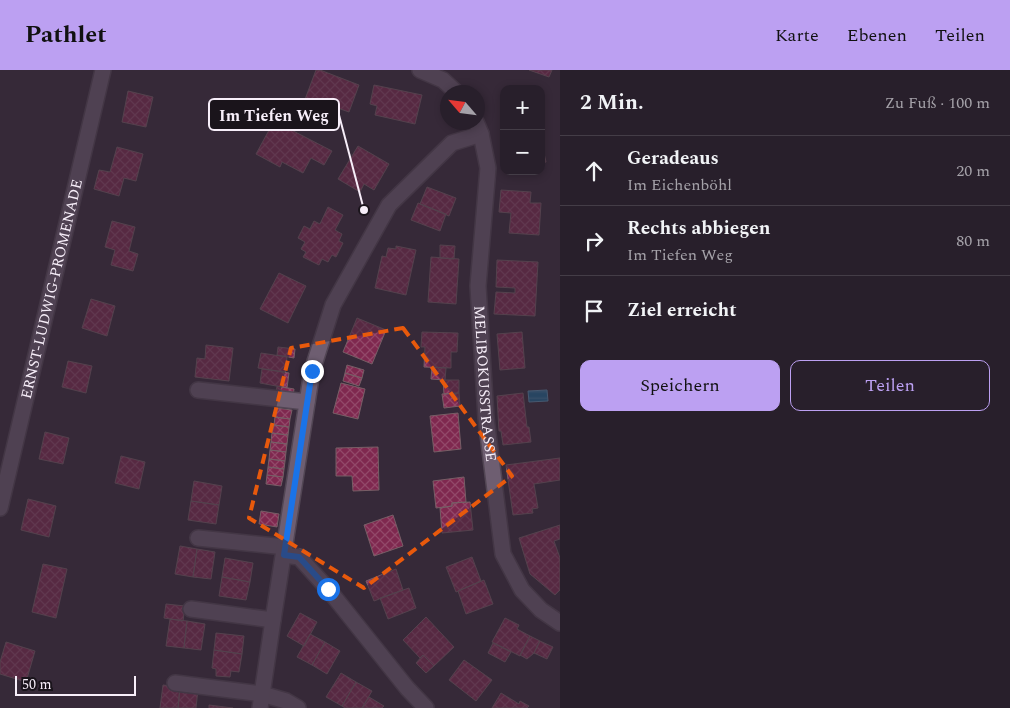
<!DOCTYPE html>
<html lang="de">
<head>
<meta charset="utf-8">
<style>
  :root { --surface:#281f2b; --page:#302733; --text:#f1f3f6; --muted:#a5a2a9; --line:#443d47; --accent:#bca0f2 }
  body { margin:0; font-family:Spectral,serif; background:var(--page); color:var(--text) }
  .controls { position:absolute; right:15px; top:15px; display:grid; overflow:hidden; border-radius:10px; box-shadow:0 2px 8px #0003 }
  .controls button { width:45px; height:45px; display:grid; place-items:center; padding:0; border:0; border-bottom:1px solid var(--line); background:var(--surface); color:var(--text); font:25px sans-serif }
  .compass { position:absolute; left:440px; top:15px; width:45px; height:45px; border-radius:50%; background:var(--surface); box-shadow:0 2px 8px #0003; rotate:298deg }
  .scale { position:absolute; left:15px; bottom:12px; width:121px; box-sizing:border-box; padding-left:5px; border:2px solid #f7eef9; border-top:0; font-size:14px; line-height:18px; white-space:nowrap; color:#f7eef9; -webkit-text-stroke:4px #1a141b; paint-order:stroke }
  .stop { position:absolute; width:15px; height:15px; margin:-11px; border:4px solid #1a73e8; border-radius:50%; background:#fff }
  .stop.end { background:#1a73e8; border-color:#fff; box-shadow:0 1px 5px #0008 }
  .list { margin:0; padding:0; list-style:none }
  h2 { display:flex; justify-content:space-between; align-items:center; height:65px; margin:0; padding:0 20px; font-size:21px }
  h2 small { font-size:16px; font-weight:400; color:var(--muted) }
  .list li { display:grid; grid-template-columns:32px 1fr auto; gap:15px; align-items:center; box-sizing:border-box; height:70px; padding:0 20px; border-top:1px solid var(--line) }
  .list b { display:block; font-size:19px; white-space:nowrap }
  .list p { margin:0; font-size:16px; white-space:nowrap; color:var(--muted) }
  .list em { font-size:16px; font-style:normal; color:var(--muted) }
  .actions { display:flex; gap:10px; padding:15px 20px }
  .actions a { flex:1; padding:11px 0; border:1px solid var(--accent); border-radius:10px; text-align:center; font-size:18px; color:var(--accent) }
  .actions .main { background:var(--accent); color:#111 }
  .icon { flex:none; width:28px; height:28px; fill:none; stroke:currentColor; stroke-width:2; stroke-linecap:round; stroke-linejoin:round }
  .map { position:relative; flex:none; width:560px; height:638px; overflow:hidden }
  header { display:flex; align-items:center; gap:30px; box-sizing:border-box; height:70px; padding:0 25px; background:var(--accent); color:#111 }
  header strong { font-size:24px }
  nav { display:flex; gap:28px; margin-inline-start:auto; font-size:18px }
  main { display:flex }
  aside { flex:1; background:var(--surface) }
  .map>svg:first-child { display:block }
  .water { fill:url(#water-rules); stroke:#5b90b2 }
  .building { fill:url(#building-cross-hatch); stroke:#775e66 }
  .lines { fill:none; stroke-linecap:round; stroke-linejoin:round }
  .minor-casing { stroke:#524654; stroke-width:18 }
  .minor { stroke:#6e5e71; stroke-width:15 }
  .route { stroke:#1a73e8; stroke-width:6 }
  .marked { fill:none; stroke:#e8590c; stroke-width:4; stroke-dasharray:10 6; stroke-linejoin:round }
  .labels { text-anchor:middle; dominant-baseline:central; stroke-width:4.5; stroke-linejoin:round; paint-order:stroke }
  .street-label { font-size:15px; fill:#f7eef9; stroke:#1a141b }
  .leader { fill:none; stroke:#f7eef9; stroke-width:2 }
  .callout-dot { fill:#f7eef9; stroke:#1a141b; stroke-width:2 }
  .callout { fill:#1a141b; stroke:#f7eef9; stroke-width:2 }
  .callout-label { font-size:16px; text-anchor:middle; font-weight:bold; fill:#f7eef9 }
</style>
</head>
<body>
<header>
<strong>Pathlet</strong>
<nav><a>Karte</a><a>Ebenen</a><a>Teilen</a></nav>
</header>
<main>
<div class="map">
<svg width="560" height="638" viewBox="0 0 560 638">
  <defs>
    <pattern id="water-rules" width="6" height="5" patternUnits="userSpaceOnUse" patternTransform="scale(1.25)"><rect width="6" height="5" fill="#186793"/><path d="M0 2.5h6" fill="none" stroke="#3a7da3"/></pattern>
    <pattern id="building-cross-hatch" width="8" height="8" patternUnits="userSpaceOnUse" patternTransform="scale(1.25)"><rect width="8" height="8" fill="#7f284f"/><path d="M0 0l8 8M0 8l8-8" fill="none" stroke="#924869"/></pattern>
  </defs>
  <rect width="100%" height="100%" fill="#362939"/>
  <path class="water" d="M547 320 548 331 529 332 528 321Z"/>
  <path class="building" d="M316 0H320L359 15 349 42 329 35 327 41 304 32Z
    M529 0H552L549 7Z
    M374 15 422 25 415 54 375 45 377 36 370 34Z
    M128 21 153 27 146 57 122 52Z
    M274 51 332 81 324 95 311 88 303 103 282 92 280 97 256 84Z
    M541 70 546 92 541 93Z
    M358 76 389 94 374 120 364 114 360 122 338 109Z
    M117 77 143 84 136 111 124 108 119 126 94 119 99 100 110 102Z
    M427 117 456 128 449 146 420 134Z
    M501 120 531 122 530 133H541L539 165 509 163 511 143 499 142Z
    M418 133 446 144 440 161 411 150Z
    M328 137 343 145 335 160 342 164 339 171 343 173 336 187 332 185 328 192 322 189 319 195 303 187 306 182 301 179 305 172 298 168 304 156 310 159 314 151 320 154Z
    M112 151 135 157 129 181 138 184 133 201 111 195 115 180 105 177Z
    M440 175 455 176 454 189 440 188Z
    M396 176 416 180 406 225 375 218 382 186 386 187 388 178 396 179Z
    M431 187 459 189 456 234 428 232Z
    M497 190 538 192 535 246 494 244 496 222 515 223V218L496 217Z
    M279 203 306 216 288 253 260 239Z
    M91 229 115 236 107 266 82 258Z
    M357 248 386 260 372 294 343 282Z
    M422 262 458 263 457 282H451V298L424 297 425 277H421Z
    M522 262 525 298 500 300 497 264Z
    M206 275 233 278 229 311 195 307 197 288 205 289Z
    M278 277 295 279 294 288 277 285Z
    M261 283 287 287 285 302 258 298Z
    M68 291 92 296 86 323 62 317Z
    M347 295 364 300 362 308 345 303Z
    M432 297 446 298 445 310 431 309Z
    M262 299 289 303 287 318 260 313Z
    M345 303 362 308 359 316 343 311Z
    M443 310H459V323L444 324Z
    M341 313 365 319 358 349 333 343Z
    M277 316 294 319 293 326 276 324Z
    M459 323 460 336 444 338 442 324Z
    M523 323 527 357H529L531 372 503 375 501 361H499L497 326Z
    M276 338 292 340 290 349 275 347Z
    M458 343 461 379 434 382 430 346Z
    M275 347 290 349 289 357 274 355Z
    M274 355 289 357 288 365 272 363Z
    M45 362 69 368 63 394 39 389Z
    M272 363 288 365 287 374 271 372Z
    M271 372 287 374 286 382 270 380Z
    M378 377 379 420 353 421 352 406H336V378Z
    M270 380 286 382 285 391 269 389Z
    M121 386 145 392 139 419 115 413Z
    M560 388V410L534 414 538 438 532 439 533 443 513 445 506 395Z
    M269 389 285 391 284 399 268 397Z
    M268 397 284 399 283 407 267 405Z
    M267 405 283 407 281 416 266 414Z
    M464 407 466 432 452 433V436L436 438 433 411Z
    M194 411 222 416 219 435 191 431Z
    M28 429 56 436 49 467 21 460Z
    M191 431 219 435 216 454 188 450Z
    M470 432 473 460 442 463 440 438 452 436V433Z
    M261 441 279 444 277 457 259 454Z
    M393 445 403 476 374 486 364 455Z
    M560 455V469L554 471 560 488V520L555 525 530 504 519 468Z
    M180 476 197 479 193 507 175 504Z
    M197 479 215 482 211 509 193 507Z
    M472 487 481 511 456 522 446 497Z
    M225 488 253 493 250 512 222 507Z
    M43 494 67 499 56 548 32 542Z
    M396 499 403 520 374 531 366 511Z
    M222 507 250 512 246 530 219 526Z
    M484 510 493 534 466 544 458 521Z
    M409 518 416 538 388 549 380 528Z
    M166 534 185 536 183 551 164 548Z
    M300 543 317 552 304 576 287 566Z
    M426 547 454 577 434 596 423 585 420 588 403 570Z
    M505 548 519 555 517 559 530 566 520 586 492 572Z
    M170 549 187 551 184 578 166 576Z
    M187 551 205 554 201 580 184 578Z
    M216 563 244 566 242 584 214 580Z
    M310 564 325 572 312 595 297 587Z
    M530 566 540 571 534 583 527 589 520 585Z
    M540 571 553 577 547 589 534 583Z
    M6 572 35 581 26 612 0 604V592Z
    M325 572 340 581 327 604 312 595Z
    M493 573 511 582 505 592 488 583Z
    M214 580 242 584 239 602 231 601 230 607 216 606V599L212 598Z
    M423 585 434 596 426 603 416 593Z
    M464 590 492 610 476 631 449 610Z
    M341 603 356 612 342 636 326 627Z
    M356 612 372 621 362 638H345L342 636Z
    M163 615 180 617 178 638H160Z
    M180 617 198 619 196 638H178Z
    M501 623 519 634 520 631 529 636 527 638H492Z
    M369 627 384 636 382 638H362Z
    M209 635 233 638H209Z"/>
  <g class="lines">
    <defs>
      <g id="minor">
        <path d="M420 0 443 10 456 22"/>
        <path id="s1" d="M476 52 481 64 488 98 478 216 486 348 503 484 522 520 541 540 560 553"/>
        <path d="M198 320 307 332"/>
        <path id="s2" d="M0 438 103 0"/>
        <path d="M198 468 285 477"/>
        <path d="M284 485 299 487 328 519 407 618 426 638"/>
        <path d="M191 539 273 550"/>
        <path d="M175 613 262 624 286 631 298 638"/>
        <path d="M260 638 273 550 312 301 333 235 389 135 452 73 481 64"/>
      </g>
    </defs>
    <use href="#minor" class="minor-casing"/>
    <use href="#minor" class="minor"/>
  </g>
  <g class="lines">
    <path class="route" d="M312 301 284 485 299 487 328 519"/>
  </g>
  <path d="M0 0H560V638H0ZM403 258 512 406 364 518 249 448 291 278Z" fill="#362939" fill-opacity=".55" fill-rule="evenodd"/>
  <path class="marked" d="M403 258 512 406 364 518 249 448 291 278Z"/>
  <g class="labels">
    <g class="street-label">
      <text stroke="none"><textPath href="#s2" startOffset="225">ERNST-LUDWIG-PROMENADE</textPath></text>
      <text stroke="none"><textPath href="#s1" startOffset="264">MELIBOKUSSTRASSE</textPath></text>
    </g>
  </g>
  <path class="leader" d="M364 140L339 45"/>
  <circle class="callout-dot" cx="364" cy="140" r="5"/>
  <rect class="callout" x="209" y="29" width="130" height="31" rx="5"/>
  <g class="callout-label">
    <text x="274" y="51">Im Tiefen Weg</text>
  </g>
</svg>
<div class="controls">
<button>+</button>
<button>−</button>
</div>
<svg class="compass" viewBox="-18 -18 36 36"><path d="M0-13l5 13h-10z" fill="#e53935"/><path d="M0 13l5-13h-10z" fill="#a5a2a9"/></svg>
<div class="scale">50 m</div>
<div class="stop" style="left:328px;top:519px"></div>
<div class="stop end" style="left:312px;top:301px"></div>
</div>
<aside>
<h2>2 Min.<small>Zu Fuß · 100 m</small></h2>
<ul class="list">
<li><svg class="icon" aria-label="ahead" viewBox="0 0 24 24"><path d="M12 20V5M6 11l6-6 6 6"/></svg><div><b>Geradeaus</b><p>Im Eichenböhl</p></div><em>20 m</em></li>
<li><svg class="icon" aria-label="right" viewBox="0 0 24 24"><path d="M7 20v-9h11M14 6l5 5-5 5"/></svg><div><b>Rechts abbiegen</b><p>Im Tiefen Weg</p></div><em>80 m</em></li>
<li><svg class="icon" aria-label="arrive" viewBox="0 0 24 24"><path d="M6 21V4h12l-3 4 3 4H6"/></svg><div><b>Ziel erreicht</b></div></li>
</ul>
<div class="actions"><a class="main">Speichern</a><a>Teilen</a></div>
</aside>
</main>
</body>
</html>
